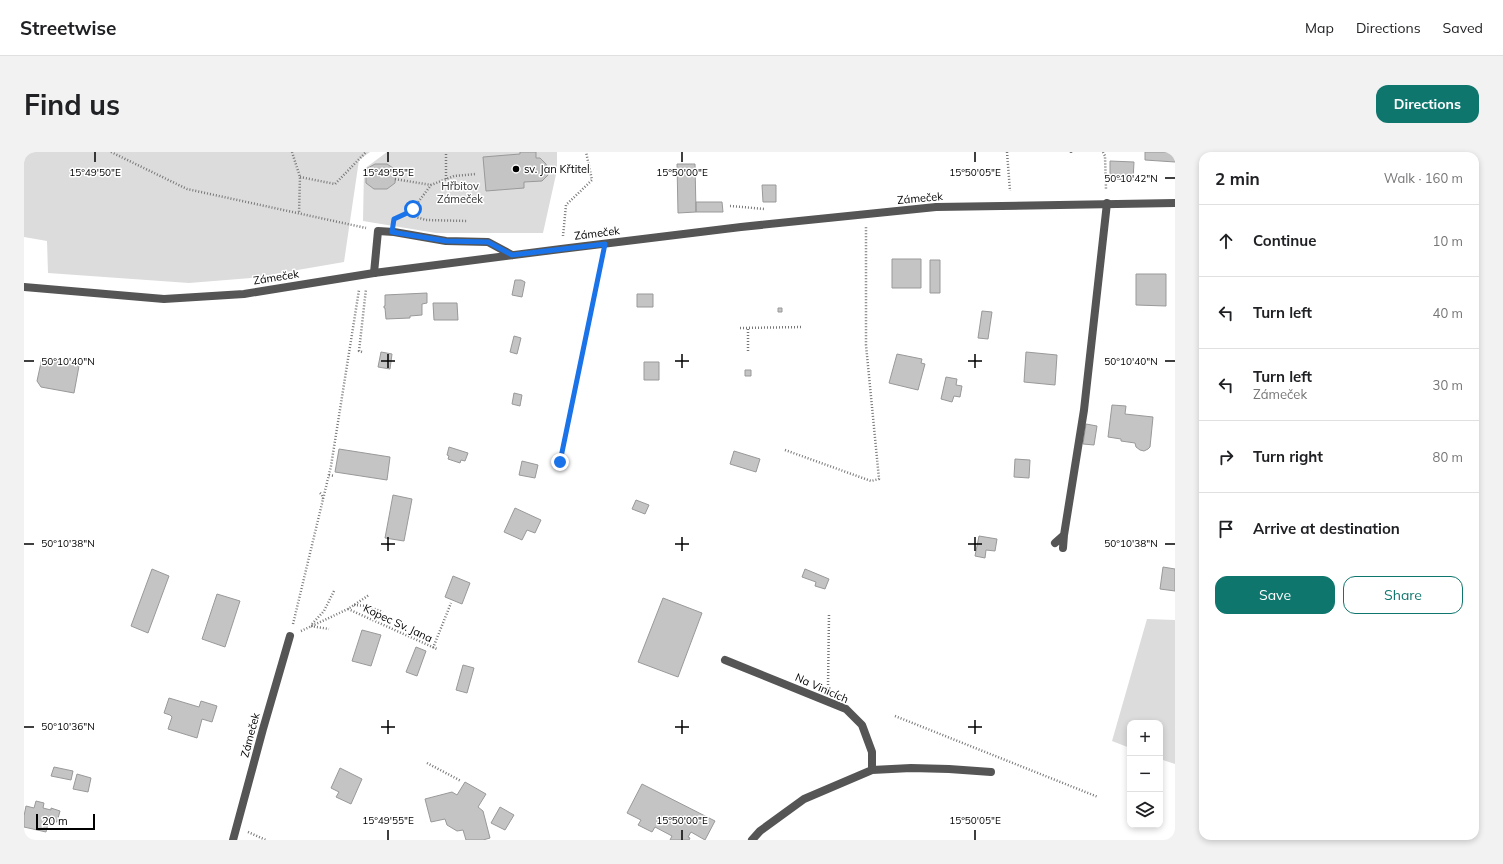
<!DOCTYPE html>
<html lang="en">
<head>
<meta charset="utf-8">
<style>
  :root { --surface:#fff; --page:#f2f2f2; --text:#202124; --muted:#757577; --line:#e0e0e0; --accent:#0f766e }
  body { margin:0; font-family:Mulish,sans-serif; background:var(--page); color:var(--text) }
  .controls { position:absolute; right:12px; bottom:12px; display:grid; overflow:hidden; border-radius:8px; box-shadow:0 2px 6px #0003 }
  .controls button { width:36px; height:36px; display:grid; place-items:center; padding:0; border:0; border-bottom:1px solid var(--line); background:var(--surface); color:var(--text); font:20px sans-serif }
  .scale { position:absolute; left:12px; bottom:10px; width:59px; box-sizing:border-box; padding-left:4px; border:2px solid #000; border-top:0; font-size:11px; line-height:14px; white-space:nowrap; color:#000; -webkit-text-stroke:3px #fff; paint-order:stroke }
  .stop { position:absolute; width:12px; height:12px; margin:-9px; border:3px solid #1a73e8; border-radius:50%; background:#fff }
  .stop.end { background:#1a73e8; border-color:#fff; box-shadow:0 1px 4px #0008 }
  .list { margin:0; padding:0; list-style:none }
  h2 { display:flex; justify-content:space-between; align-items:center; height:52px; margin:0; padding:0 16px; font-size:17px }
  h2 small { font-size:13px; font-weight:400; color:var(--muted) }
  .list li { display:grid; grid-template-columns:26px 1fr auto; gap:12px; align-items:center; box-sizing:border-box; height:72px; padding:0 16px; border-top:1px solid var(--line) }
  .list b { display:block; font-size:15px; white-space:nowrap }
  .list p { margin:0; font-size:13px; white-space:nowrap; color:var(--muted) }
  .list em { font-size:13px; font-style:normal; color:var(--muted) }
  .actions { display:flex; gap:8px; padding:12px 16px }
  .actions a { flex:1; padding:9px 0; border:1px solid var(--accent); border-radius:12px; text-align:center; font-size:14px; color:var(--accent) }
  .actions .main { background:var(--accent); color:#fff }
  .icon { flex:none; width:22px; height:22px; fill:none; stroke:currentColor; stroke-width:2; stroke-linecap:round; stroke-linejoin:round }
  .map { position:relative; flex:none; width:1151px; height:688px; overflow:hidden; border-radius:12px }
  header { display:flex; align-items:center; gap:24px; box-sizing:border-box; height:56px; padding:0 20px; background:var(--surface); border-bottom:1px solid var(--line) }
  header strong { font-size:19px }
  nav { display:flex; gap:22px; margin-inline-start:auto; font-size:14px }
  .intro { display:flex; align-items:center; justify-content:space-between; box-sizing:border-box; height:96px; padding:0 24px }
  h1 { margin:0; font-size:28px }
  .button { padding:10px 18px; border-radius:12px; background:var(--accent); color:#fff; font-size:14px; font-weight:700 }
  main { display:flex; gap:24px; padding:0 24px }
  aside { flex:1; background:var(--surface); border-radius:12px; box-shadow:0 2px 6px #0003 }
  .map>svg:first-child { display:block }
  .green { fill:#dcdcdc }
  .building { fill:#c4c4c4; stroke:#999 }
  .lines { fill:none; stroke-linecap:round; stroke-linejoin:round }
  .path { stroke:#777; stroke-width:2.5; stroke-dasharray:1 2; stroke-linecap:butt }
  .service { stroke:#555; stroke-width:8 }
  .minor { stroke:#555; stroke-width:8 }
  .route { stroke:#1a73e8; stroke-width:5 }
  .ticks { fill:none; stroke:#000; stroke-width:1.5 }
  .poi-dot { fill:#000; stroke:#fff; stroke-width:1.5 }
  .labels { text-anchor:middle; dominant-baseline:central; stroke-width:3; stroke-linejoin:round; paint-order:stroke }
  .poi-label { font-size:11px; fill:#000; stroke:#fff; text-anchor:start }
  .park-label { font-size:11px; fill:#333; stroke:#fff }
  .street-label { font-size:11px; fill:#000; stroke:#fff }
  .ticks-label { font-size:10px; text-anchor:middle; fill:#000; stroke:#fff; stroke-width:3; stroke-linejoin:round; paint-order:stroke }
</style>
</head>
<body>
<header>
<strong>Streetwise</strong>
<nav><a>Map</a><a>Directions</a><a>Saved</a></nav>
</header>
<div class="intro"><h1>Find us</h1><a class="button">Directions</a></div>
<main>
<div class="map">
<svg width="1151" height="688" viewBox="0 0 1151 688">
  <rect width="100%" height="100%" fill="#fff"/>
  <path class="green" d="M0 0H346L335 8 320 110 227 126 165 131 24 121 23 89 0 85Z
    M363 0H533V18L519 81H412L339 69 340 17Z
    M1123 467 1151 468V612L1136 607V571H1106V596L1088 589Z"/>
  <path class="building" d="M496 0H512V6H516L522 12 524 23 518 29 500 30V36L462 39 459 5 496 2Z
    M1121 0H1151V10L1121 8Z
    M1086 9 1110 10 1109 28 1086 27Z
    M351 12H363L372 18 371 31 363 37H350L342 31V17Z
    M653 12H671L672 60 654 61Z
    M738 33H752V50H739Z
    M672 50H698L699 60H672Z
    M868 107H897V136H868Z
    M906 108H916V141H906Z
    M1112 122H1142V154L1112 153Z
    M491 128H497L501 130 498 145 488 143Z
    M403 141V151L398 152V163L386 164V166L362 167 361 156H360V154H361V143Z
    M613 142H629V155H613Z
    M409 151H433L434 168H410Z
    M754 156H758V160H754Z
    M958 159 968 160 964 187 954 186Z
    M490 184 497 186 493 202 486 200Z
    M357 200 368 202 366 217 354 215Z
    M1002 200 1033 203 1031 233 1000 230Z
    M873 202 898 207 897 211 901 212 894 238 865 231Z
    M18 206 55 214 50 241 17 235 13 229Z
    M620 210H635V228H620Z
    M721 218H727V224H721Z
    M922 225 933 227 932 233 938 234 936 245 930 244 928 250 917 247Z
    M490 241 498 243 496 254 488 252Z
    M1088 253 1102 254 1101 262 1129 265 1126 295 1124 297 1120 299 1116 298 1112 295 1111 291 1097 289V287L1084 285Z
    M1062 272 1073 274 1070 293 1059 292Z
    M425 295 444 301 441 309 437 308 436 311 424 307 425 304 423 303Z
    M315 297 366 305 363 328 311 320Z
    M710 299 736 307 732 320 706 312Z
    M991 307 1006 308 1005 326 990 325Z
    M498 309 514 313 511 326 495 323Z
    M369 343 388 347 380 389 361 386Z
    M612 348 625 353 621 362 608 357Z
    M491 356 517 368 511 381 503 378 498 388 480 380Z
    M955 384 973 387 971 399 962 398 961 406 951 404Z
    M1139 415 1151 417V439L1136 437Z
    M128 417 145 424 124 481 107 474Z
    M781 417 805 427 801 437 791 434 792 430 778 425Z
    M429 424 446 431 438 452 421 445Z
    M193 442 216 449 201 495 178 487Z
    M639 446 678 461 654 525 614 510Z
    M338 478 357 483 347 514 328 509Z
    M392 495 402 499 393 524 382 520Z
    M439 513 450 516 443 541 432 538Z
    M145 546 175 555 177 549 193 554 188 570 178 567 173 586 144 577 148 565 146 563 140 561Z
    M30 615 49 619 47 628 27 624Z
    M316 616 338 627 327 652 312 645 315 640 307 636Z
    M53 622 67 626 64 640 49 637Z
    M441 630 462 642 454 655 459 659 466 686 459 688H442L439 678 433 679 423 673 421 667 407 670 401 647 428 640 433 643Z
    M618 632 691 669 681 688 667 680 664 685 666 686 665 688H646L648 684 631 675 628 680 614 673 617 668 603 661Z
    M12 649 20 651 19 656 27 658V656L36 659 33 670 25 668 22 680 0 675V664L2 654 10 656Z
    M476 655 490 663 481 678 467 671Z"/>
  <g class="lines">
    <path class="path" d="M87 0 163 37 342 76
      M268 0 276 25 275 61
      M983 0 986 39
      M1079 0 1081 4 1082 37
      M1047 1V0
      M276 25 311 32 342 0
      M371 27 407 33
      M422 27V0
      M706 54 741 57
      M382 62 402 68 444 69
      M373 66 389 57 407 33 430 24 452 22
      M539 84 542 53 568 28 562 0
      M716 176 779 175
      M724 177V201
      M338 200 335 199 342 137
      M761 298 847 329 855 327 842 193V75
      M536 310 578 106
      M305 323 310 324
      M296 341 298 343 299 347
      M330 453 343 454 359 460
      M324 457 413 497
      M269 472 307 314 335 138
      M288 472 300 459 310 439
      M287 474 305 477
      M277 479 324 457 345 443
      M409 496 427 451
      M804 536 805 462
      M871 564 1074 645
      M403 611 437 629
      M224 680 242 688"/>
    <path class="service" d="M350 121 354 79 370 80 422 89 464 90 488 103
      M1031 391 1040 383 1060 258 1083 51
      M1039 396 1040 383"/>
    <path class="minor" d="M0 135 140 147 220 142 350 121 537 97 717 75 912 55 1151 51
      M701 508 822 557 838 573 848 600V618
      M209 688 239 577 266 484
      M728 688 736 679 780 647 848 618 887 616 925 617 967 620"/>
  </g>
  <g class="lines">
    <path class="route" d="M389 57 381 62 370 67 368 80 422 89 464 90 488 103 581 92 536 310"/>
  </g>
  <path class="ticks" d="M71 0V10M364 0V10M658 0V10M951 0V10M1141 26H1151M364 202V216M658 202V216M951 202V216M0 209H10M357 209H371M651 209H665M944 209H958M1141 209H1151M364 385V399M658 385V399M951 385V399M0 392H10M357 392H371M651 392H665M944 392H958M1141 392H1151M364 568V582M658 568V582M951 568V582M0 575H10M357 575H371M651 575H665M944 575H958M364 678V688M658 678V688M951 678V688"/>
  <circle class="poi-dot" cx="492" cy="17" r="4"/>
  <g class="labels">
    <g class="poi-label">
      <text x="500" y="17">sv. Jan Křtitel</text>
    </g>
    <g class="park-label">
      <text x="436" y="34">Hřbitov<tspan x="436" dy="13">Zámeček</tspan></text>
    </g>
    <g class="street-label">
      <text transform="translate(896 46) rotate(-5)">Zámeček</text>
      <text transform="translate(573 81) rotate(-7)">Zámeček</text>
      <text transform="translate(252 125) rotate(-9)">Zámeček</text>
      <text transform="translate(374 471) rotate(25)">Kopec Sv. Jana</text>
      <text transform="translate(798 536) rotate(24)">Na Vinicích</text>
      <text transform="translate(226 583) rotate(-75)">Zámeček</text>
    </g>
  </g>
  <g class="ticks-label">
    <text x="71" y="24">15°49'50"E</text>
    <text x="364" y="24">15°49'55"E</text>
    <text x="658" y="24">15°50'00"E</text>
    <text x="951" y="24">15°50'05"E</text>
    <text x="1107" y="30">50°10'42"N</text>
    <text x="44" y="213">50°10'40"N</text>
    <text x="1107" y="213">50°10'40"N</text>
    <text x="44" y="395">50°10'38"N</text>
    <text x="1107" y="395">50°10'38"N</text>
    <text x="44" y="578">50°10'36"N</text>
    <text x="364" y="672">15°49'55"E</text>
    <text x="658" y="672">15°50'00"E</text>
    <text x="951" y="672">15°50'05"E</text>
  </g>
</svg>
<div class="controls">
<button>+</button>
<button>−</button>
<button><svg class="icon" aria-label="layers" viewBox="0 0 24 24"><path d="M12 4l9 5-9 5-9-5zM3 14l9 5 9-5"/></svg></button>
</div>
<div class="scale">20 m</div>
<div class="stop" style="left:389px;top:57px"></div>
<div class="stop end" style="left:536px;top:310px"></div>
</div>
<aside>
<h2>2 min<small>Walk · 160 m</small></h2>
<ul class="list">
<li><svg class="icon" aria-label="ahead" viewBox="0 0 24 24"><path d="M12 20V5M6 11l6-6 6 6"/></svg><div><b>Continue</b></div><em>10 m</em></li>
<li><svg class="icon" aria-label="left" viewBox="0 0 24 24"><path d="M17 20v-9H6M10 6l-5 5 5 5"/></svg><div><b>Turn left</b></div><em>40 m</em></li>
<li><svg class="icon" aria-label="left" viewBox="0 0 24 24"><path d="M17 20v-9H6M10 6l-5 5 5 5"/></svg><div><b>Turn left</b><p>Zámeček</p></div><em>30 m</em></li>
<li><svg class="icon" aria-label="right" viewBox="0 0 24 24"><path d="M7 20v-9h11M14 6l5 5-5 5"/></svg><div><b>Turn right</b></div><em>80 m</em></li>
<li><svg class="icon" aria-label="arrive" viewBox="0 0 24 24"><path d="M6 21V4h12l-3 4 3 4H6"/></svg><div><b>Arrive at destination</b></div></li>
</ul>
<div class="actions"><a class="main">Save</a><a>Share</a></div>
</aside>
</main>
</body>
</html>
